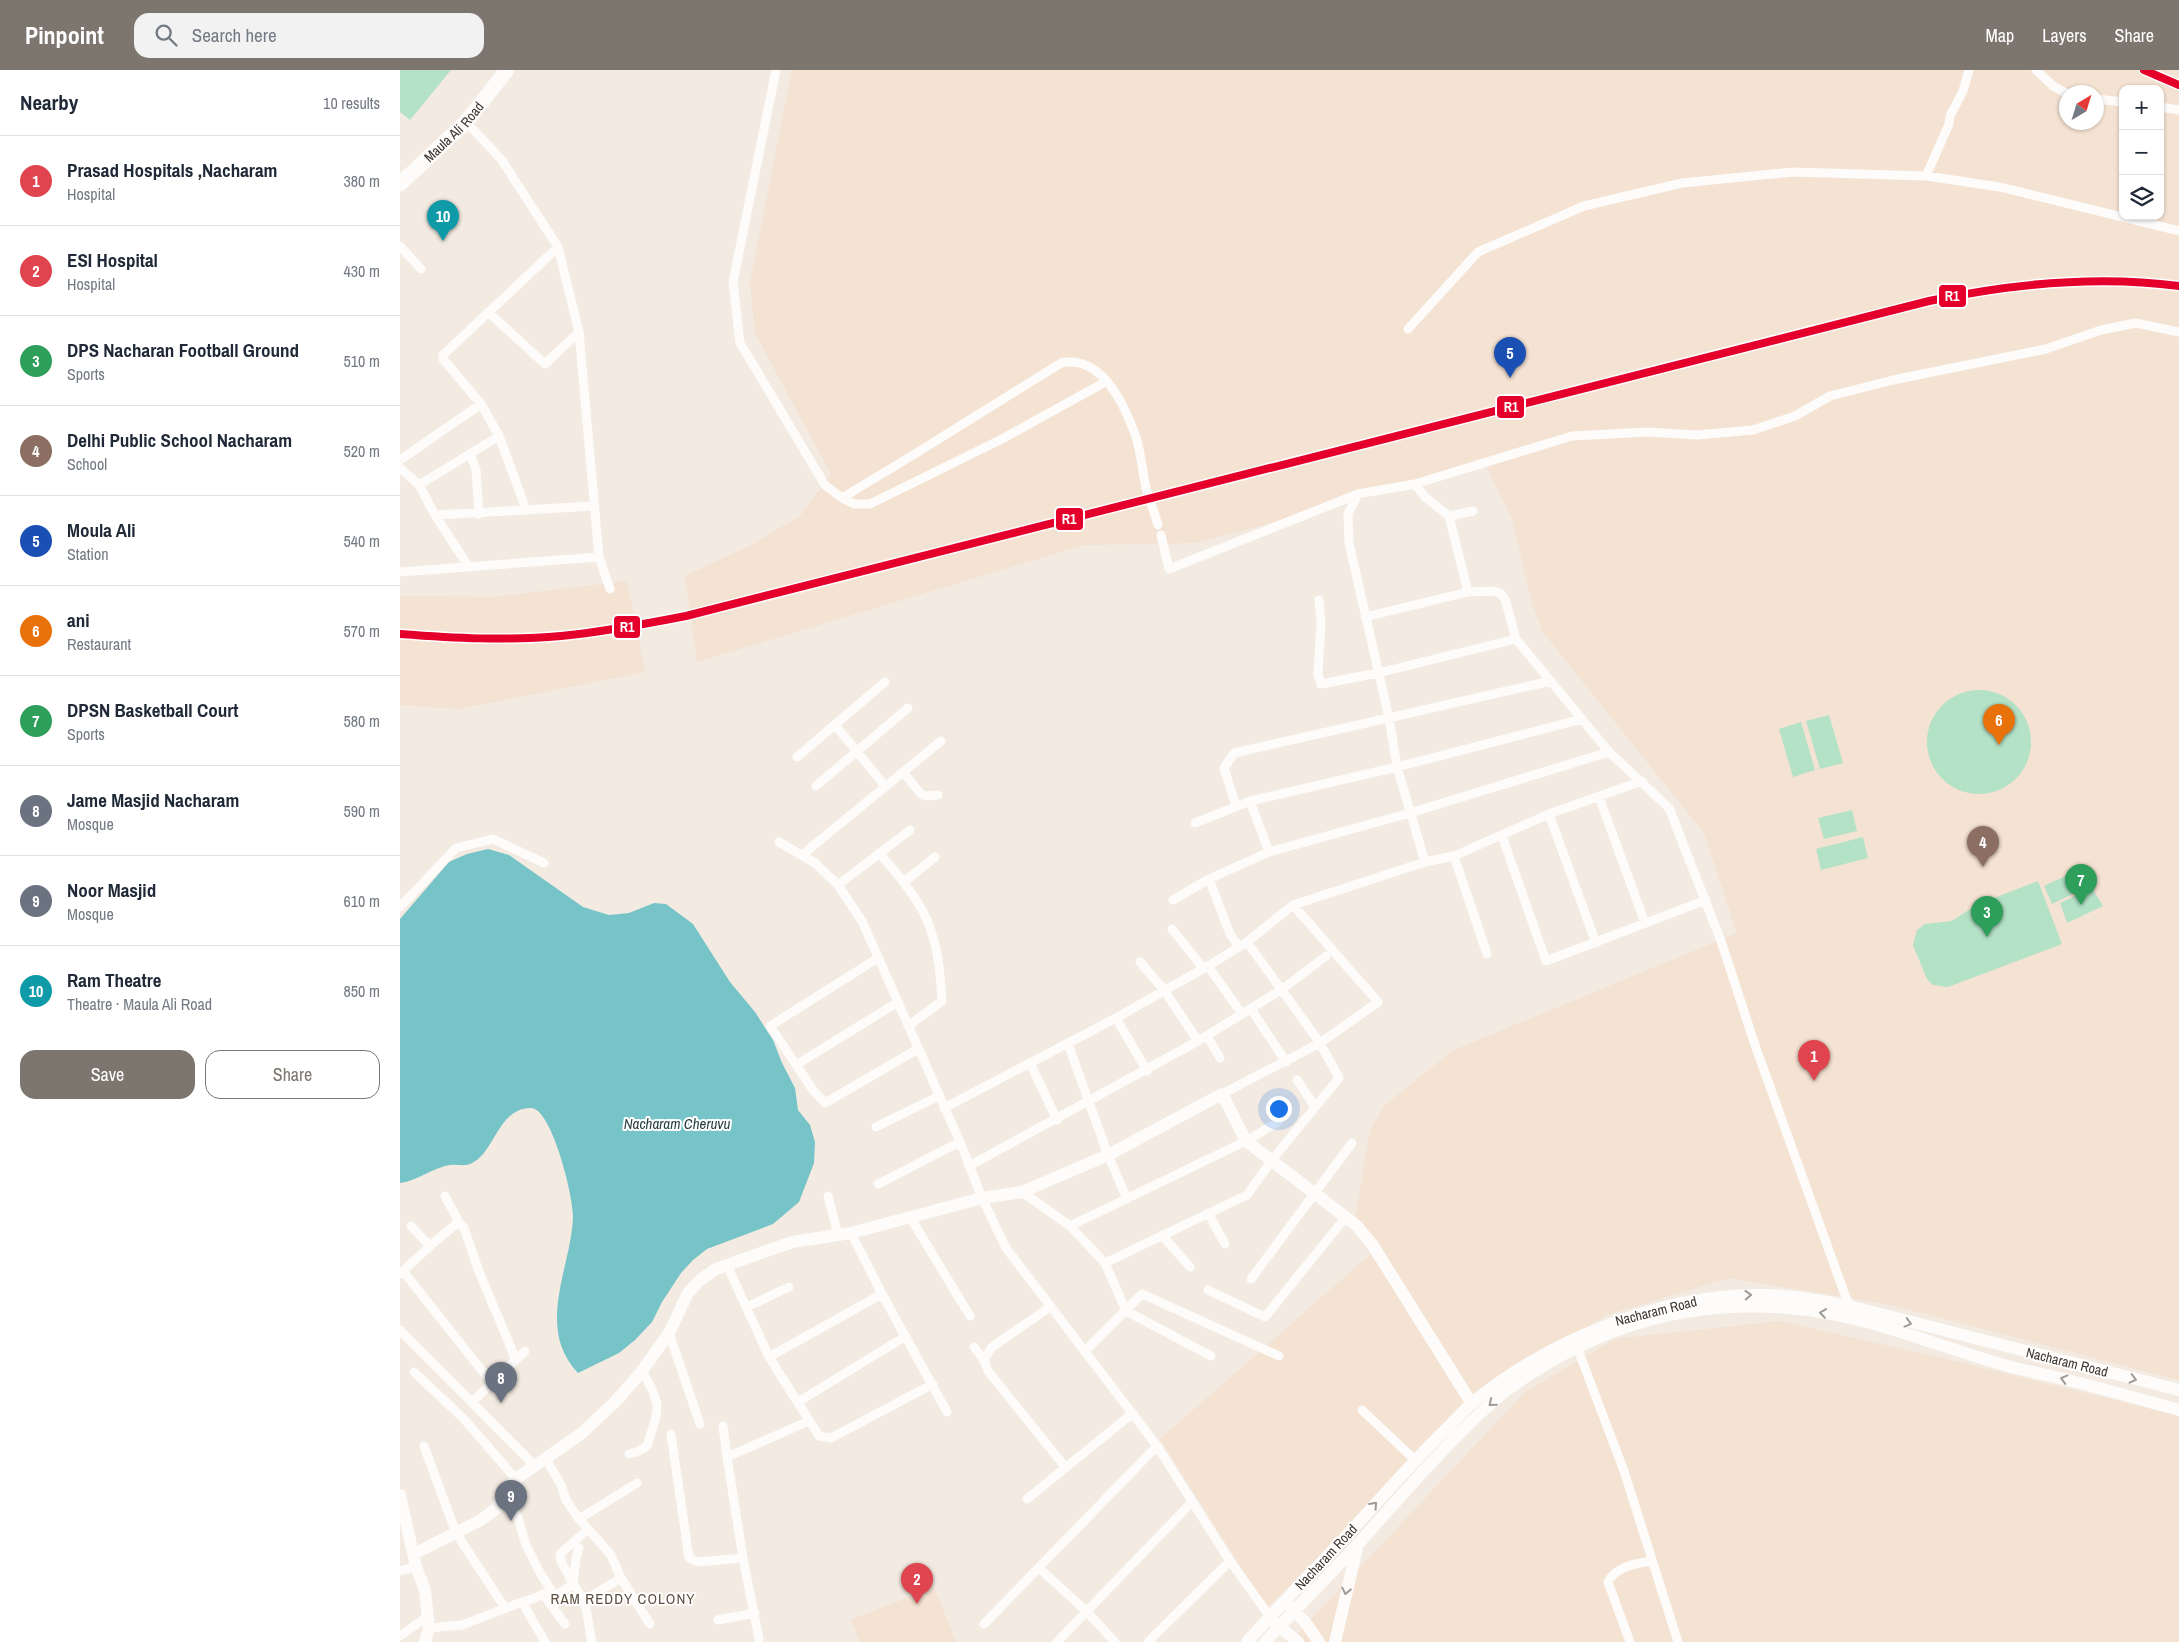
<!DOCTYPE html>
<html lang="en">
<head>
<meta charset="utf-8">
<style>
  :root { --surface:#fff; --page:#f2f2f3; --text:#1f2937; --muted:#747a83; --line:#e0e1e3; --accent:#7d766f }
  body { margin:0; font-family:"Archivo Narrow",sans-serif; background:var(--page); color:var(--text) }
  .controls { position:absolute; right:15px; top:15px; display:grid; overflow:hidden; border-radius:10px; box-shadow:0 1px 4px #0004 }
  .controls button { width:45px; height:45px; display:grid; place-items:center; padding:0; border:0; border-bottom:1px solid var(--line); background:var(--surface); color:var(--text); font:25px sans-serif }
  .compass { position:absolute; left:1659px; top:15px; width:45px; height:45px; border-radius:50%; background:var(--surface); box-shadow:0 1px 4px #0004; rotate:38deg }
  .you { position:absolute; left:878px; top:1038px; width:18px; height:18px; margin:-12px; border:4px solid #fff; border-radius:50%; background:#1a73e8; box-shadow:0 0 0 8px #1a73e833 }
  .badge { display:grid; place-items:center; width:32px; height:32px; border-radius:50%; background:var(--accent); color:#fff; font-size:16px; font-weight:700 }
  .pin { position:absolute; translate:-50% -41px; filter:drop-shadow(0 1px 2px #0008) }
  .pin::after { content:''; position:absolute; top:26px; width:18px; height:15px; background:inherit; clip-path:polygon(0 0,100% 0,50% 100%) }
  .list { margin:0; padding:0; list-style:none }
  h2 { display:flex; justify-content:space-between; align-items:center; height:65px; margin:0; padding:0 20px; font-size:21px }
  h2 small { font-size:16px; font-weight:400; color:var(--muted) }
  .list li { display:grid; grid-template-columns:32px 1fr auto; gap:15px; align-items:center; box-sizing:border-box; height:90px; padding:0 20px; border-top:1px solid var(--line) }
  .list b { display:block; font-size:19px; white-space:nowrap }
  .list p { margin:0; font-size:16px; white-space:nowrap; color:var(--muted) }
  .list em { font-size:16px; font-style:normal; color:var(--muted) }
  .actions { display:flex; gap:10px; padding:15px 20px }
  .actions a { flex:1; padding:11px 0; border:1px solid var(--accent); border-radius:15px; text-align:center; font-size:18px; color:var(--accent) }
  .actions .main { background:var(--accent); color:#fff }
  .icon { flex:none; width:28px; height:28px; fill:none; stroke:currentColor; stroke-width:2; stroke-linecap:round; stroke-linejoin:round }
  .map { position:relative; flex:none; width:1779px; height:1572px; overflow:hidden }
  header { display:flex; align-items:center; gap:30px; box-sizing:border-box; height:70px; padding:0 25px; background:var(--accent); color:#fff }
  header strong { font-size:24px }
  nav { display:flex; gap:28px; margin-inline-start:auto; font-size:18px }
  .search { width:350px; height:45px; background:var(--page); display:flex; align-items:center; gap:12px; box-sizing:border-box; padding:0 18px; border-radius:15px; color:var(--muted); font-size:19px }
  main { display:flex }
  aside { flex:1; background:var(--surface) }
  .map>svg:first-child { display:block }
  .built { fill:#f4e2d2; fill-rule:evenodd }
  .green { fill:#b4e2c7 }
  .water { fill:#76c3c8 }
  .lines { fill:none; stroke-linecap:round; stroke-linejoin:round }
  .street { stroke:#fdfcfa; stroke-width:9 }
  .secondary { stroke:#fdfcfa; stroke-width:12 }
  .primary { stroke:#fdfcfa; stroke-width:15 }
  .rail { stroke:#d0cecc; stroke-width:3; stroke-dasharray:10 5; stroke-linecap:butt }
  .rail-1-casing { stroke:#fff; stroke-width:11 }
  .rail-1 { stroke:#e4002b; stroke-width:8 }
  .oneway { stroke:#9e9a96 }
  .labels { text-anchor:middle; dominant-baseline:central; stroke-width:4; stroke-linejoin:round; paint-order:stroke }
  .street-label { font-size:14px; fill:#3e3731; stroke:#fff }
  .water-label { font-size:15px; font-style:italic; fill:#253e41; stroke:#fff }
  .neighbourhood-label { font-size:15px; letter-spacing:1px; fill:#5e4f41; stroke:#fff }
  .line-badge { stroke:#fff; stroke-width:2 }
  .badge-label { font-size:14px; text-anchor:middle; font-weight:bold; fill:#fff }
</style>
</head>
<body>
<header>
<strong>Pinpoint</strong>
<div class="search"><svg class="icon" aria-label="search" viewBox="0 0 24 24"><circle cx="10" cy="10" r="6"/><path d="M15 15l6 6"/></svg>Search here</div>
<nav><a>Map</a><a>Layers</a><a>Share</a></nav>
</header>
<main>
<aside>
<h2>Nearby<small>10 results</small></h2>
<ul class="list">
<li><span class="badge" style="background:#e0444e">1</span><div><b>Prasad Hospitals ,Nacharam</b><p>Hospital</p></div><em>380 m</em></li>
<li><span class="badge" style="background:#e0444e">2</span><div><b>ESI Hospital</b><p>Hospital</p></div><em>430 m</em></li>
<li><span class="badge" style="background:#2e9e5b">3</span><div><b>DPS Nacharan Football Ground</b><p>Sports</p></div><em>510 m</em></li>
<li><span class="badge" style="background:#8d6e63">4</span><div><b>Delhi Public School Nacharam</b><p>School</p></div><em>520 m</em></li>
<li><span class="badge" style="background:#1a4fb4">5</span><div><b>Moula Ali</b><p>Station</p></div><em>540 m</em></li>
<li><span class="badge" style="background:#e8710a">6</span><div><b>ani</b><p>Restaurant</p></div><em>570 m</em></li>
<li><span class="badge" style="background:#2e9e5b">7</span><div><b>DPSN Basketball Court</b><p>Sports</p></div><em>580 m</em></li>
<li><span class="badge" style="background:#6b7280">8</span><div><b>Jame Masjid Nacharam</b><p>Mosque</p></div><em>590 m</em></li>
<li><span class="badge" style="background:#6b7280">9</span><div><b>Noor Masjid</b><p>Mosque</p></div><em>610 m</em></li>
<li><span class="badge" style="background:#0f9aa8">10</span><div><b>Ram Theatre</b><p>Theatre · Maula Ali Road</p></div><em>850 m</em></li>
</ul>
<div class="actions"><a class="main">Save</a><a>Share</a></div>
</aside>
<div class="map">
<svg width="1779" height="1572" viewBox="0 0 1779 1572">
  <rect width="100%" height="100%" fill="#f3eae1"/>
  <path class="built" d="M392 0H1779V1310L1487 1234 1329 1208 1207 1245 1092 1312 867 1538 760 1369 973 1182 955 1151 970 1061 984 1036 1052 981 1337 863 1304 763 1142 561 1132 533 1112 449 1086 396 795 473 684 475 297 592 285 506 351 475 400 446 431 404 355 263 350 212ZM1723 19H1760V146H1723ZM1666 22H1696V52H1666Z
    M227 511 245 602 59 639 0 635V526L94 527Z
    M1380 1251 1559 1292 1779 1346V1572H890L1125 1322 1215 1269Z
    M534 1517 556 1572H460L451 1550Z"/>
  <path class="green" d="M0 0H51L10 50 0 42Z
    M1527 672a52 52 0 1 1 104 0a52 52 0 1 1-104 0Z
    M1429 645 1443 693 1420 699 1406 651Z
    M1401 652 1415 700 1393 707 1379 659Z
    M1452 740 1457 761 1424 769 1418 748Z
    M1463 767 1468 788 1421 800 1416 779Z
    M1674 802 1683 819 1652 834 1644 816Z
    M1638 811 1662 874 1548 917 1533 915 1527 909 1513 875 1517 860 1525 854 1552 851 1576 835Z
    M1692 818 1703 836 1667 853 1660 833Z"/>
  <path class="water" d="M88 779 109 785 183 837 209 845 229 843 254 833 266 834 293 854 330 912 355 942 373 970 382 993 395 1018 398 1040 410 1055 415 1072 414 1093 399 1132 373 1154 307 1179 293 1190 281 1203 262 1232 252 1252 235 1270 219 1283 178 1303C135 1257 171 1199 173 1147 174 1129 152 1038 131 1038 98 1038 95 1082 72 1093 65 1097 58 1094 50 1095 34 1097 17 1111 0 1113V849L49 792 67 784Z"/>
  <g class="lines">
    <path class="street" d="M376 0 333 212 340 273 425 415 442 428 518 382 661 293C701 284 724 334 735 364 741 381 742 400 746 418 750 430 754 442 758 455
      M1636 0 1653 16 1666 23
      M1696 29 1723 32
      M1760 37 1779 40
      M66 52 101 89 158 177 179 262 199 487 210 519
      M1526 106 1549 54 1550 46 1563 21 1569 0
      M0 176 21 199
      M88 242 145 294 179 262
      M1008 259 1078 182 1184 136 1282 113 1393 102 1526 106 1600 117 1779 161
      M70 384 76 400 79 444
      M0 390 81 334
      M0 398 19 415 35 445 68 496
      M1015 414 1025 427 1049 446 1068 522
      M19 415 99 366
      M958 424 948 444 949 473 989 648 997 697 1025 792
      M442 428 454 434H470L602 369 707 311
      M126 439 99 366 81 334 43 289V285L158 177
      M35 445 194 436
      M1049 446 1073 441
      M761 465 769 499 958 424 1015 414 1172 366 1248 362 1297 365 1353 360 1395 346 1430 326 1493 310 1646 279 1701 260 1736 253 1779 262
      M0 502 199 487
      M919 530 921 553 918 604 921 614 978 603 1116 569
      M965 547 1068 522 1094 521 1100 523 1105 529 1116 569 1209 682 1269 738 1321 871 1356 978 1449 1236V1241
      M435 655 485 716
      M397 687 485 612
      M503 702 521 724 525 726 538 725
      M416 716 508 638
      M1199 727 1245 853
      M850 731 869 782
      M836 736 824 698 834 683 1151 611
      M1149 744 1196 873
      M795 753 850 731 997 697 1182 649
      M1102 766 1146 891 1306 830
      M379 772 415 793 438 815 462 851 560 1072 582 1128 606 1178 757 1376 830 1491 870 1547
      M479 783C527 837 538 859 542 931L508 956
      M402 785 541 671
      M1054 786 1087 884
      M809 809 830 864 839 877
      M504 812 535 787
      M438 815 510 760
      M773 830 809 809 869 782 1010 743 1209 682
      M0 837 56 778 93 769 144 793
      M772 859 803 898
      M478 888 370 956 413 1020 425 1033 518 979
      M740 892 764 920 798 971
      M808 896 842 944
      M851 939 886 992
      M716 948 747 1001
      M807 966 820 988
      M668 974 708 1085 727 1129
      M630 993 657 1050
      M396 995 498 932
      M897 1010 915 1037
      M822 1024 920 973 978 932 893 835
      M544 1038 716 948 808 896 847 872 893 835 1025 792 1054 786 1149 744 1242 711
      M476 1057 539 1026
      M569 1096 798 971 881 920 926 886
      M478 1114 560 1072
      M622 1122 670 1156 705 1193 726 1241 811 1286
      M45 1126 60 1154
      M428 1126 438 1165
      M808 1143 825 1174
      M510 1147 570 1246
      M670 1156 846 1071 878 1052
      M451 1163 482 1224 547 1342
      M762 1165 790 1197
      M30 1176 56 1154H60L64 1158 78 1199 116 1290
      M705 1193 847 1125 872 1090 939 1008 920 973 847 872
      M327 1195 369 1287 419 1366 431 1368 533 1314
      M3 1201 91 1312
      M0 1204 30 1176 11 1156
      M851 1209 952 1073
      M808 1220 865 1247 945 1148
      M347 1237 389 1217
      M0 1260 135 1396
      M269 1263 300 1354
      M574 1277 584 1290 588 1301 666 1398
      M1177 1277 1224 1401 1278 1572
      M685 1281 742 1224 879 1286
      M369 1287 482 1224
      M584 1290 592 1277 650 1237
      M14 1302 64 1349 116 1409
      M72 1332 125 1281
      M398 1332 506 1266
      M962 1340 1015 1390
      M323 1356 327 1387 409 1351
      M271 1364 289 1488 298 1492 343 1488
      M24 1376 56 1463 105 1538
      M229 1384 237 1382 247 1376C259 1338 263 1336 242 1301
      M327 1387 343 1488 359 1569
      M146 1389 161 1415 166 1430 179 1449 211 1485 221 1508 250 1554
      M105 1422 118 1448 126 1475 140 1503 155 1526
      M627 1429 733 1343
      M179 1449 237 1413
      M179 1478 176 1488 173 1514C192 1540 185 1545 192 1572
      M639 1498 686 1541 715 1572
      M0 1501 16 1497
      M143 1524 165 1554
      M185 1530 221 1508
      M122 1532 145 1572
      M318 1550 355 1543
      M584 1554 757 1376
      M29 1558 62 1555 122 1532 135 1528 143 1524 155 1526 173 1514 161 1491 160 1484 188 1459
      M0 1566 28 1546
      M657 1572 792 1432
      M748 1572 830 1491
      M1230 1572 1208 1512C1215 1497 1236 1493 1252 1491"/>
    <path class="secondary" d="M0 1425 16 1497 25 1520 29 1558 25 1572
      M14 1484 81 1450 97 1438 105 1422 116 1409 182 1363 217 1330 242 1301 269 1263 288 1223 299 1211 316 1199 392 1172 451 1163 582 1128 622 1122 708 1085 822 1024 846 1071 956 1155 972 1174 1072 1334
      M888 1535 905 1552 919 1572
      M873 1551 898 1572
      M847 1572C881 1534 916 1499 950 1462 980 1429 1009 1396 1040 1365 1051 1355 1061 1343 1072 1333 1148 1270 1264 1223 1364 1225 1393 1225 1421 1231 1449 1236L1779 1320
      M865 1572C896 1538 929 1506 960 1472 989 1439 1018 1406 1049 1374 1068 1355 1086 1336 1107 1320 1204 1249 1313 1222 1432 1244 1495 1256 1554 1282 1615 1298 1627 1301 1639 1303 1651 1306 1694 1316 1736 1328 1779 1340
      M935 1572 958 1474"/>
    <path class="primary" id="s1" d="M0 114 66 52 107 0"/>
    <path class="rail" d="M1744 0 1779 15"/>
    <defs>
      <path id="rail-1" d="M1744 0 1779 15
        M0 564C53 568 107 571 161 566 203 562 245 554 286 546L1529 231C1610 214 1696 205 1779 216"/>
    </defs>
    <use href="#rail-1" class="rail-1-casing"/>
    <use href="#rail-1" class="rail-1"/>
  </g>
  <defs><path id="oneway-chevron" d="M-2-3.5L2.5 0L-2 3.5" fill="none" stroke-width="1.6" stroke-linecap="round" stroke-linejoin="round" transform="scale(1.25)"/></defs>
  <g class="oneway">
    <use href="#oneway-chevron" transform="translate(1348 1225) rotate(-2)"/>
    <use href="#oneway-chevron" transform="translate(1423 1243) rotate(-172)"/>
    <use href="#oneway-chevron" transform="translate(1508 1253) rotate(15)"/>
    <use href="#oneway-chevron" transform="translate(1664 1309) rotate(-165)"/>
    <use href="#oneway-chevron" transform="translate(1733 1309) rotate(14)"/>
    <use href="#oneway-chevron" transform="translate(1092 1333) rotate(140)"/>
    <use href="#oneway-chevron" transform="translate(974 1435) rotate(-48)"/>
    <use href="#oneway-chevron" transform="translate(946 1521) rotate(102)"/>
  </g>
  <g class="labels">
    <g class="street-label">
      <text stroke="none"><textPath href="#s1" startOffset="75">Maula Ali Road</textPath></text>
      <text transform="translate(1256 1241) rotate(-14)">Nacharam Road</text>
      <text transform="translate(1667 1292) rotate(14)">Nacharam Road</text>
      <text transform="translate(926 1487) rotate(-47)">Nacharam Road</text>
    </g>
    <g class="water-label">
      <text x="277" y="1053">Nacharam Cheruvu</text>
    </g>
    <g class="neighbourhood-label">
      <text x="223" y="1528">RAM REDDY COLONY</text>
    </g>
  </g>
  <g class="line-badge">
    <rect x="1538" y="214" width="29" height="24" rx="5" fill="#e4002b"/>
    <rect x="1096" y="325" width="29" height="24" rx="5" fill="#e4002b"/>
    <rect x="655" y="437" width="29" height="24" rx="5" fill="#e4002b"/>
    <rect x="213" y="545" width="28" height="24" rx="5" fill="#e4002b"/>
  </g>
  <g class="badge-label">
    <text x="1552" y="231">R1</text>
    <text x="1111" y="342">R1</text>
    <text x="669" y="454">R1</text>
    <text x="227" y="562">R1</text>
  </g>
</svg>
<div class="controls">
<button>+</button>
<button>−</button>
<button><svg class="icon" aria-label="layers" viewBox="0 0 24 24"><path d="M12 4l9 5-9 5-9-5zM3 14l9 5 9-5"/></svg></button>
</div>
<svg class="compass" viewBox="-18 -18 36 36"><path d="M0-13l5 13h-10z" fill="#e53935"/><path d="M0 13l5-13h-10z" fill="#747a83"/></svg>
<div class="you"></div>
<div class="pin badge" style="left:1414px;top:1011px;background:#e0444e">1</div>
<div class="pin badge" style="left:517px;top:1534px;background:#e0444e">2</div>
<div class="pin badge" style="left:1587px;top:867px;background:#2e9e5b">3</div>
<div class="pin badge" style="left:1583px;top:797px;background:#8d6e63">4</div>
<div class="pin badge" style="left:1110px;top:308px;background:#1a4fb4">5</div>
<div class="pin badge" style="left:1599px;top:675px;background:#e8710a">6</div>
<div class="pin badge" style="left:1681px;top:835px;background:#2e9e5b">7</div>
<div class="pin badge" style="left:101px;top:1333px;background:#6b7280">8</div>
<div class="pin badge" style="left:111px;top:1451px;background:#6b7280">9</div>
<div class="pin badge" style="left:43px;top:171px;background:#0f9aa8">10</div>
</div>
</main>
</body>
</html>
